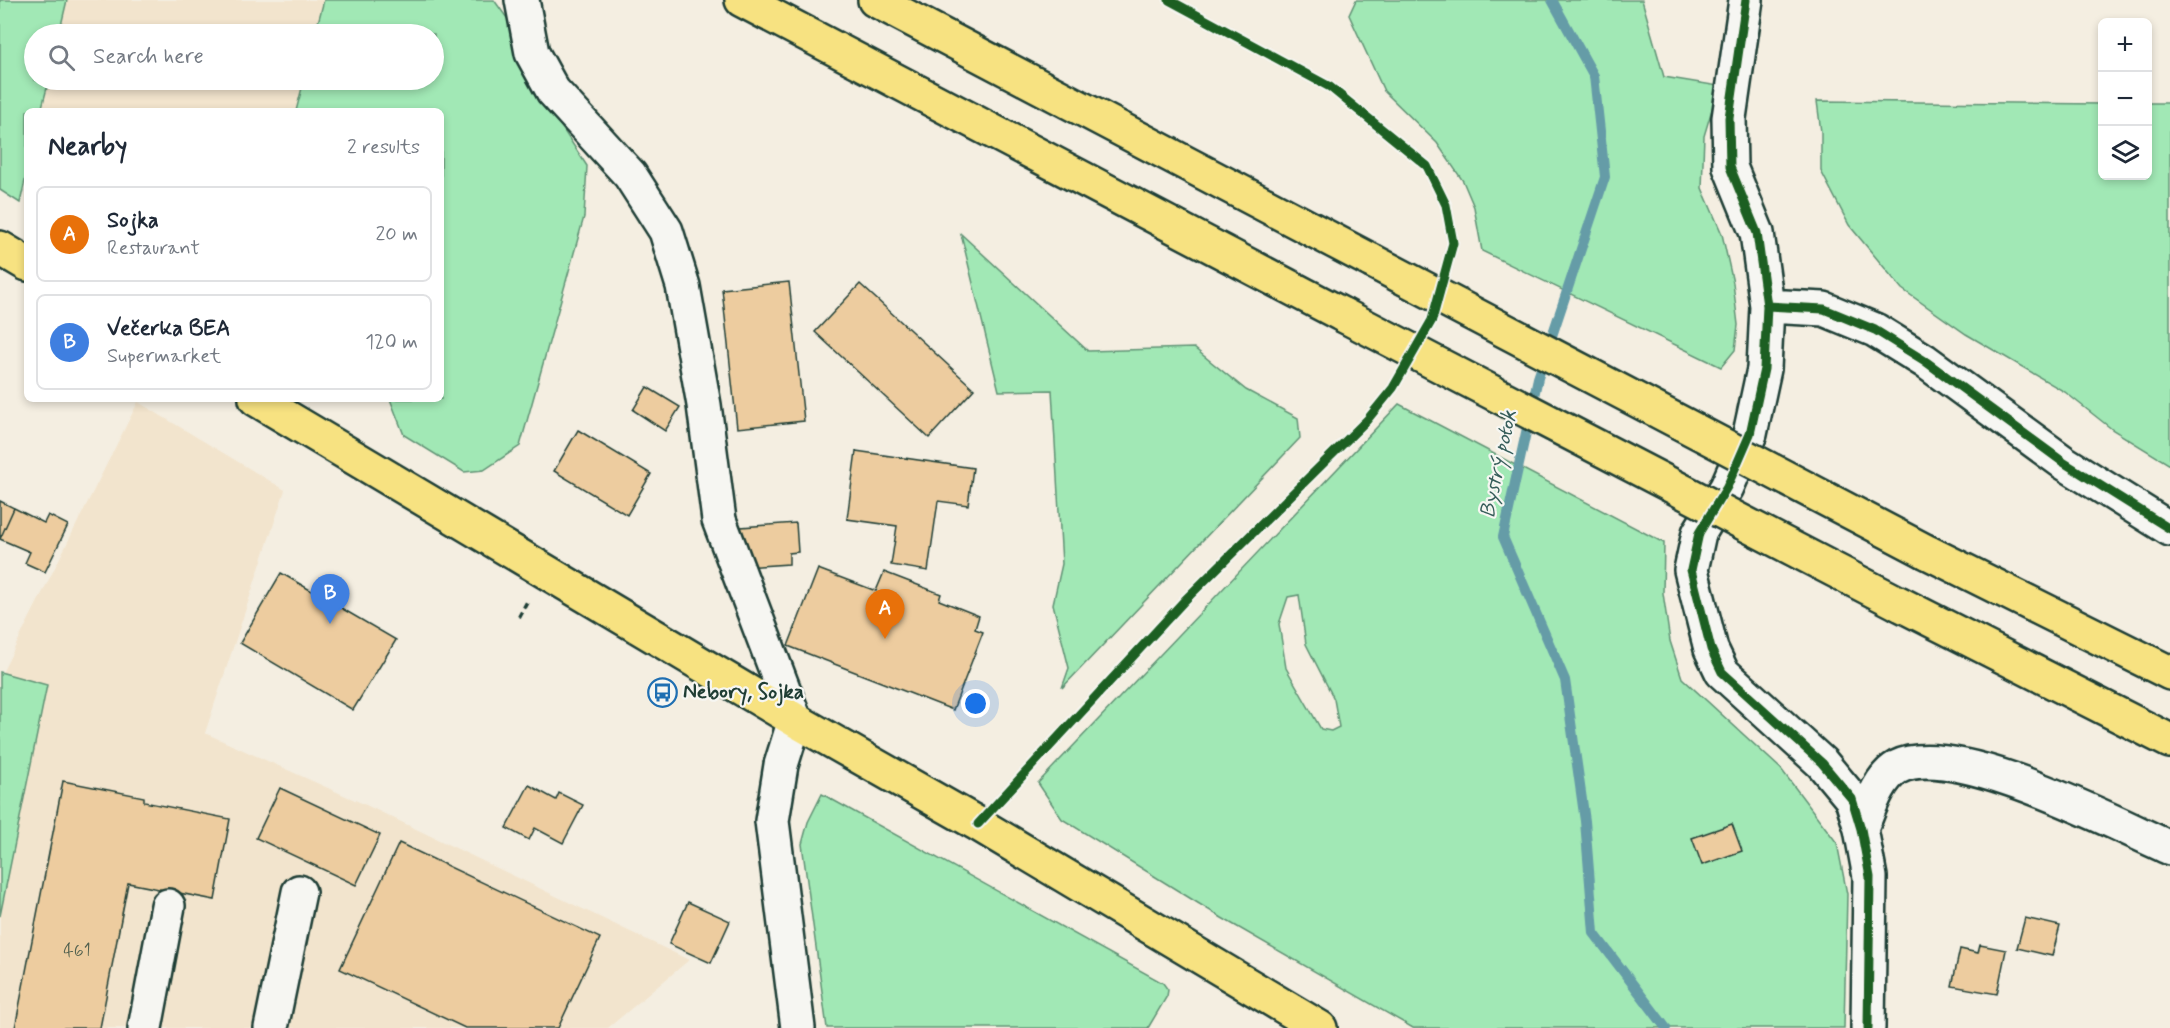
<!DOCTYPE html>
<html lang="en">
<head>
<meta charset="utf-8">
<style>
  :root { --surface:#fff; --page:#f6f6f7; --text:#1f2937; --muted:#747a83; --line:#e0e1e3; --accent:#111827 }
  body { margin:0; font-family:Mynerve,sans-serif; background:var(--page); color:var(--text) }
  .controls { position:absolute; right:18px; top:18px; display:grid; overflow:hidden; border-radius:9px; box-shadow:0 3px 9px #0003 }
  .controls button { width:54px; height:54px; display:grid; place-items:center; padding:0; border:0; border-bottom:2px solid var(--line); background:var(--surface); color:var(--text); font:30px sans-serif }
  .you { position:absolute; left:976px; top:704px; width:21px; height:21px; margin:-15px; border:4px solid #fff; border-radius:50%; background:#1a73e8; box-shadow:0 0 0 9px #1a73e833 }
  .badge { display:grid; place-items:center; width:39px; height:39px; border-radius:50%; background:var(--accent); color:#fff; font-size:20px; font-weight:700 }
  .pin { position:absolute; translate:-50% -50px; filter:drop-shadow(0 2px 3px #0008) }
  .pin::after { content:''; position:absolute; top:32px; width:21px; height:18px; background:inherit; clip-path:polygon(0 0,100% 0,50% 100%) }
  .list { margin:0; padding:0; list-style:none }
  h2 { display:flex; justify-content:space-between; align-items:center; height:78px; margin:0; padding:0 24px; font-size:26px }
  h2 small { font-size:20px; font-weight:400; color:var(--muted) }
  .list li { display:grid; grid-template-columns:39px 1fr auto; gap:18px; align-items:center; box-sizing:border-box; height:96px; margin:0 12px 12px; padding:0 12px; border:2px solid var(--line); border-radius:9px }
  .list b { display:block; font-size:22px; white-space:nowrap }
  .list p { margin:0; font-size:20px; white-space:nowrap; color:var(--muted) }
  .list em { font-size:20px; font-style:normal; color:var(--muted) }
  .icon { flex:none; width:33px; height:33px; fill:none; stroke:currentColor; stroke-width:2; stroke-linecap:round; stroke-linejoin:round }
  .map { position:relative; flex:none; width:2170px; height:1028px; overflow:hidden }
  .search { position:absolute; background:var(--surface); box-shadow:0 3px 9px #0003; left:24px; top:24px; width:420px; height:66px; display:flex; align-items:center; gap:15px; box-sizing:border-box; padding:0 21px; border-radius:33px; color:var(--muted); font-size:22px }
  .panel { position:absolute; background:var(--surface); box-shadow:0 3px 9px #0003; left:24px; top:108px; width:420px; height:294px; border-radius:9px }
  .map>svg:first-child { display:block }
  .built { fill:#f2e4cd }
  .green { fill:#a1e8b5; stroke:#609274; stroke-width:1.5; fill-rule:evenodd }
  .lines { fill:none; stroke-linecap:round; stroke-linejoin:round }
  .stream { stroke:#659ca7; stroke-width:10 }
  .building { fill:#edcc9f; stroke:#1f3d34; stroke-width:1.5 }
  .minor-casing { stroke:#1f3d34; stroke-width:38 }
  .major-casing { stroke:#1f3d34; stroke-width:38 }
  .highway-casing { stroke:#1f3d34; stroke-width:38 }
  .path { stroke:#1f3d34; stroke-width:4; stroke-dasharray:6 4.5; stroke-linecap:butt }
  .minor { stroke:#f6f6f2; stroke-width:33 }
  .major { stroke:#f7e281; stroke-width:33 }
  .highway { stroke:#f7e281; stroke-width:33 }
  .highway-bridge-casing { stroke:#1f3d34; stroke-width:38; stroke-linecap:butt }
  .highway-bridge { stroke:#f7e281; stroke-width:33 }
  .cycleway-casing { stroke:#f6f6f2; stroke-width:13 }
  .cycleway { stroke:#1b5e20; stroke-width:9 }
  .labels { text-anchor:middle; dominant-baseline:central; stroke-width:4.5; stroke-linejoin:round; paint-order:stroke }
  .number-label { font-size:18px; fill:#52614f }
  .poi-label { font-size:21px; font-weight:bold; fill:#1f3d34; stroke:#f6f6f2; text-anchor:start }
  .water-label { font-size:22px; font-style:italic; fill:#365d5a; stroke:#f6f6f2 }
</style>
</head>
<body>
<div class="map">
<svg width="2170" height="1028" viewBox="0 0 2170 1028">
  <rect width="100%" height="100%" fill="#f4eee1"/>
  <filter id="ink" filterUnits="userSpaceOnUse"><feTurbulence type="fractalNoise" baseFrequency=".0167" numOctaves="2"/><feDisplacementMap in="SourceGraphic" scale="12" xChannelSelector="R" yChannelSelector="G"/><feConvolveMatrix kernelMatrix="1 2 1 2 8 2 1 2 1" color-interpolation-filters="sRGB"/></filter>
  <g filter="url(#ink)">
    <path class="built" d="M67 0H324L316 34H59Z
      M49 80H305L297 111H41Z
      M138 402 285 490 205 733 366 805 689 960 608 1028H0V916L47 685 2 673Z"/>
    <path class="green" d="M0 0H67L59 34H34V80H49L41 111H27V172L20 203 0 190Z
      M324 0H494L512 25 534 85 587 166 584 217 520 446 484 470 464 472 404 435 390 399H441V111H296L304 80H434V34H315Z
      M1356 0H1642L1664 77 1719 86 1704 136 1702 188 1722 234 1733 283 1738 325 1735 350 1721 367 1482 251 1474 207 1463 181 1437 143 1384 91 1349 15Z
      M1817 101 2102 104V176H2148V103H2170V465L2113 430 2065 392 1966 334 1902 289 1849 225 1821 171V132Z
      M961 234 1088 351 1194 348 1246 390 1298 418 1300 438 1062 688 1069 668 1053 604 1062 564 1052 390 999 391Z
      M1399 404 1664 543 1663 593 1670 641 1682 678 1781 769 1837 843 1847 894 1844 1028H1413L1222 918 1062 819 1038 783ZM1299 595 1306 644 1334 699 1339 727 1331 731 1321 729 1286 668 1279 624 1288 597Z
      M0 672 47 685 0 916Z
      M822 794 1163 983 1168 990 1167 996 1148 1028H827L802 844 808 822Z"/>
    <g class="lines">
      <path class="stream" d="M1552 0 1594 76 1605 177 1538 378 1503 537 1565 680 1585 821 1594 933 1666 1028"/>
    </g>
    <path class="building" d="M789 282 804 421 737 428 722 289Z
      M860 284 974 389 929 438 815 332Z
      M647 387 680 407 665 431 633 410Z
      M578 430 651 474 627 515 554 471Z
      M856 451 973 468 968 505 938 501 928 571 891 565 897 526 847 519Z
      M0 501 14 508 0 539Z
      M14 508 44 523 48 515 68 525 45 572 25 563 30 552 0 539Z
      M796 523 798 552 789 553V564L744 567 741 527Z
      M818 569 876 591 884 572 941 594 939 600 979 616 975 629 983 632 953 710 788 646Z
      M281 573 396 640 353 710 240 643Z
      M63 781 144 797V802L230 819 215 900 128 883 100 1028H15Z
      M529 785 556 800 559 793 583 805 563 843 535 828 529 840 506 828Z
      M280 788 380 835 356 885 256 838Z
      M1732 824 1742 851 1702 865 1692 838Z
      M399 843 600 938 558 1028H465L340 969Z
      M688 902 730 921 711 963 669 944Z
      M2025 918 2060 926 2052 956 2017 948Z
      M1980 945 2006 950 1997 994 1952 986 1960 949 1978 953Z"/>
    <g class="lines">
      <defs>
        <path id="minor" d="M522 0 532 53 553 91 630 175 666 231 683 286 704 405 719 520 795 720 781 765 772 821 798 1028
          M1746 0 1729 118 1730 167 1757 233 1767 306 1764 369 1750 434 1727 487 1699 533 1691 570 1711 649 1722 672 1822 763 1852 799 1861 829 1870 877 1868 1028
          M1767 306 1824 309 1875 330 1925 361 2063 462 2170 529
          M1861 829C1869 810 1878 778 1898 767 1953 739 2114 823 2170 848
          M145 1028 168 906
          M271 1028 299 892"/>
        <path id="major" d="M0 248 27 264
          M256 399 795 720 978 824 1320 1028"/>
        <path id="highway" d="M742 0 1343 315
          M875 0 1372 261
          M1927 552 2170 673
          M1900 604 2170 741"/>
      </defs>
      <use href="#minor" class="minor-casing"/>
      <use href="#major" class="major-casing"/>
      <use href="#highway" class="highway-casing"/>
      <path class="path" d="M519 617 527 602"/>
      <use href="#minor" class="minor"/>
      <use href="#major" class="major"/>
      <use href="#highway" class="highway"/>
      <defs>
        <path id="highway-bridge" d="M1372 261 1927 552
          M1343 315 1900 604"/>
      </defs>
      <use href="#highway-bridge" class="highway-bridge-casing"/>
      <use href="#highway-bridge" class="highway-bridge"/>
      <defs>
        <path id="cycleway" d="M1746 0 1729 118 1730 167 1757 233 1767 306 1764 369 1750 434 1727 487 1699 533 1691 570 1711 649 1722 672 1822 763 1852 799 1861 829 1870 877 1868 1028
          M1767 306 1824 309 1875 330 1925 361 2063 462 2170 529
          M978 824 1185 600 1367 420 1393 388 1432 320 1453 243 1446 205 1427 166 1330 87 1169 0"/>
      </defs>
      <use href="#cycleway" class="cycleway-casing"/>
      <use href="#cycleway" class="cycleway"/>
    </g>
  </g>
  <defs>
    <symbol id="bus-ring" viewBox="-11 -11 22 22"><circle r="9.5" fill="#f6f6f2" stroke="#1f6fb2" stroke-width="1.5"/><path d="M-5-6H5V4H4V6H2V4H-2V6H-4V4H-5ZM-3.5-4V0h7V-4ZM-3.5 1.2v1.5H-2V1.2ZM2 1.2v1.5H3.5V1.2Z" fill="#1f6fb2"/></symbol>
  </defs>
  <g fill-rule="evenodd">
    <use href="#bus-ring" x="646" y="676" width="33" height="33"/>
  </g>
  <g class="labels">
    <g class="number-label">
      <text x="77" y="951">461</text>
    </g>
    <g class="poi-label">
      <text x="683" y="692">Nebory, Sojka</text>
    </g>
    <g class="water-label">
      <text transform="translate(1499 464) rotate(-78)">Bystrý potok</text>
    </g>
  </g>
</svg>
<div class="controls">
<button>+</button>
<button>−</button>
<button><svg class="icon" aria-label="layers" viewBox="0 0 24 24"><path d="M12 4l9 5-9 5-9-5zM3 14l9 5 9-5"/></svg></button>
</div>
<div class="you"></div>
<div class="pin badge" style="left:885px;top:639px;background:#e8710a">A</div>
<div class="pin badge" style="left:330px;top:624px;background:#3f7fe0">B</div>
<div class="search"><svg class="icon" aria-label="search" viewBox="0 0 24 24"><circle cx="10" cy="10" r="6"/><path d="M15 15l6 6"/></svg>Search here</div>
<section class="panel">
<h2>Nearby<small>2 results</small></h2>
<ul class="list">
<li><span class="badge" style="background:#e8710a">A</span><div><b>Sojka</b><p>Restaurant</p></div><em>20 m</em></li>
<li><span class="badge" style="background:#3f7fe0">B</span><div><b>Večerka BEA</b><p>Supermarket</p></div><em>120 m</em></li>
</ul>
</section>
</div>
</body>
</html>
